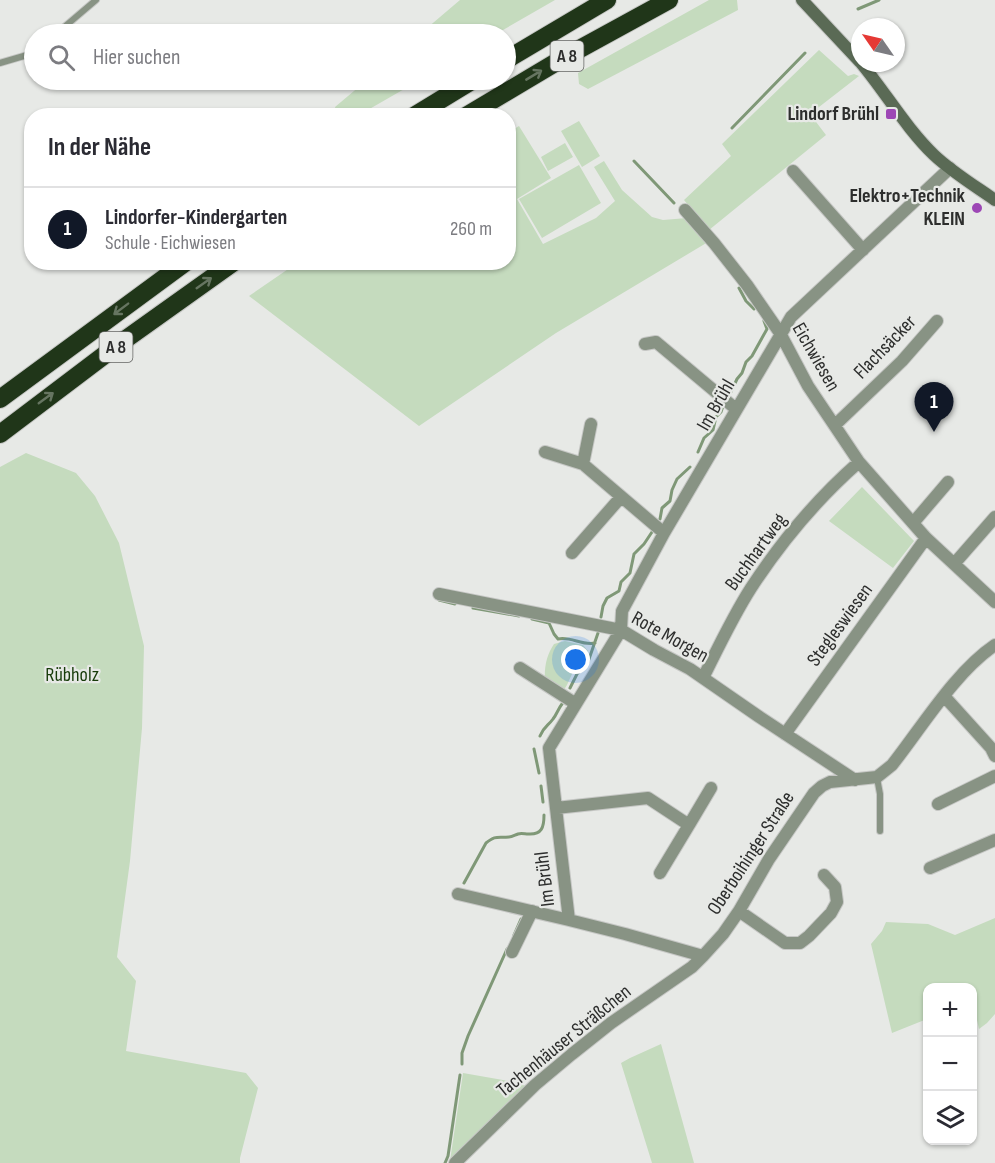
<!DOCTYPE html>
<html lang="de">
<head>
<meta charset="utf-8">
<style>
  :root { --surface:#fff; --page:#f7f7f7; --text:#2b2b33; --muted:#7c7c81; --line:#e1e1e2; --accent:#111827 }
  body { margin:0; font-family:"Sofia Sans Condensed",sans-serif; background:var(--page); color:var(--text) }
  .controls { position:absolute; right:18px; bottom:18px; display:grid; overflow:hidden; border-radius:12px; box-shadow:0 2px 4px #0004 }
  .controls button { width:54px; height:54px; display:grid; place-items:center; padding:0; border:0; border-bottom:2px solid var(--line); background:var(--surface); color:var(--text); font:30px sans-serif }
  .compass { position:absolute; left:851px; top:18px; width:54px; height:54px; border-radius:50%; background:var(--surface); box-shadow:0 2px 4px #0004; rotate:304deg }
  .you { position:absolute; left:576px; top:660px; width:21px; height:21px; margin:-15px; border:4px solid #fff; border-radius:50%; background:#1a73e8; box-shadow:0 0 0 9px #1a73e833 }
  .badge { display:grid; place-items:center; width:39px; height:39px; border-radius:50%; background:var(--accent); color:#fff; font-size:20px; font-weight:700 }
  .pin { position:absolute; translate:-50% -50px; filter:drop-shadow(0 2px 3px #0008) }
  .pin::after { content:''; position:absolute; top:32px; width:21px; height:18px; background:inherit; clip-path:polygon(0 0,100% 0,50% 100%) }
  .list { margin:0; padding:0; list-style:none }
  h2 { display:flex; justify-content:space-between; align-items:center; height:78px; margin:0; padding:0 24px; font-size:26px }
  h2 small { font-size:20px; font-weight:400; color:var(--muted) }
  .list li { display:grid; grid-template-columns:39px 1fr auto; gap:18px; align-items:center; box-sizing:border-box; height:84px; padding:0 24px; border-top:2px solid var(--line) }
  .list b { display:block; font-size:22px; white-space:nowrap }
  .list p { margin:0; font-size:20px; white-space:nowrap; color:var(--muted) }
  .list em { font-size:20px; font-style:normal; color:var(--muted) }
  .icon { flex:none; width:33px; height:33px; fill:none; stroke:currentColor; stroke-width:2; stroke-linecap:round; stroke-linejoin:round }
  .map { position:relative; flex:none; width:995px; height:1163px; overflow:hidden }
  .search { position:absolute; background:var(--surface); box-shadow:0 2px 4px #0004; left:24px; top:24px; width:492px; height:66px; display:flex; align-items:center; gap:15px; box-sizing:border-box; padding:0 21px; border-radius:33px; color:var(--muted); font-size:22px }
  .panel { position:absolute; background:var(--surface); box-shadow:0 2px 4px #0004; left:24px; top:108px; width:492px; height:162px; border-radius:24px }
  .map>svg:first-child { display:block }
  .green { fill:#c5dbbe }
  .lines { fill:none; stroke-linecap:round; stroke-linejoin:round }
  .stream { stroke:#7f9877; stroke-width:3 }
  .lane-casing { stroke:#c6c7c5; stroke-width:8 }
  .street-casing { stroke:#c6c7c5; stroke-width:14 }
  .secondary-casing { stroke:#c6c7c5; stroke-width:14 }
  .highway-casing { stroke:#c6c7c5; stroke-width:20 }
  .lane { stroke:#889384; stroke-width:6 }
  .street { stroke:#889384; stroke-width:12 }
  .secondary { stroke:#5a6a55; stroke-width:12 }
  .highway { stroke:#203619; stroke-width:18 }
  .oneway { stroke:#667561 }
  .poi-dot { fill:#9d47b5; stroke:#e7e9e6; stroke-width:2 }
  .labels { text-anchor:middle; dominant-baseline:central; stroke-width:4.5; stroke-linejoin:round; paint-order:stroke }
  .shield { fill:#e7e9e6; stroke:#656664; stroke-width:1.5 }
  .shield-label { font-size:18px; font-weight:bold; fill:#2d2e2d }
  .poi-label { font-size:20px; font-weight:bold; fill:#2d2e2d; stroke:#e7e9e6; text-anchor:end }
  .street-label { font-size:20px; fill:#2d2e2d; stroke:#e7e9e6 }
  .park-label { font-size:20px; fill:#183c0a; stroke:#e7e9e6 }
</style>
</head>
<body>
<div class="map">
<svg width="995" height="1163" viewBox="0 0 995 1163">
  <rect width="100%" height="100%" fill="#e7e9e6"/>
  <path class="green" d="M460 0H555L496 34H420Z
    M709 0H737L738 10 588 89 579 84 578 73Z
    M819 50 848 76 854 74 859 76 810 114 826 135 709 230 684 200 731 156 722 144Z
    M367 80H420L359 115H337L335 107Z
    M579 121 600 156 582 167 561 131Z
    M519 126 551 178 517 199 543 244 596 218 615 201 594 167 604 161 622 190 652 217 663 220 687 218 708 242 556 333 419 426 249 296 297 263 508 262 509 132Z
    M565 143 573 157 548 171 541 157Z
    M579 165 601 203 542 238 519 199Z
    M26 453 76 473 95 496 119 543 144 646 142 728 130 861 117 957 136 981 126 1051 246 1073 258 1088 240 1158V1163H0V467Z
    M862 487 914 541 893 568 829 521Z
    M565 641 583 645 588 651C584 659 581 661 576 668 570 675 569 684 563 691L545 680C544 667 547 654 554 644Z
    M995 918V1014L987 1023 979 1029 973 1002 972 988H928L927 1019 892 1033 871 944 882 931 886 922 928 924 955 935Z
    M661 1044 694 1163H652L621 1063 630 1058Z
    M463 1073 514 1082 529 1087 450 1161Z"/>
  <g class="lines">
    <path class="stream" d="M858 9 879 0
      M732 128 805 53
      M634 161 674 203
      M739 288 746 301 754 309
      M731 392 737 379 742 373 746 362 752 356 767 329 764 321
      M698 452 704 438 713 430 716 417 721 412 723 406
      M660 519 662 508 670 501 672 490 677 479 690 467
      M439 600 455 604
      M473 608 519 616
      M601 617 603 606 607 598 619 591 621 582 630 573 634 554 644 544 652 532
      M532 619 549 623 554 634 558 639C571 636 582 646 595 643
      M570 688 577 674 588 662 598 633
      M540 736C544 726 548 726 553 719 557 714 558 709 562 704
      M534 749 539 773
      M541 786 543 802
      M464 883 486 843C496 835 497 838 509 837 512 837 515 835 518 834 521 833 525 834 528 834 542 835 544 827 544 815
      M514 935 521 919
      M462 1064V1053L468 1036 507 949
      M445 1163 448 1156 460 1075"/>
    <defs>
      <path id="lane" d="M56 34 96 0
        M0 63 34 53
        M877 778 880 794V831"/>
      <path id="street" d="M793 171 863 250
        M685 210 714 243 747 285 780 333 808 386 859 462 926 538 995 602
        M645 344 656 342 736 409
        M591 424 583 464 664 533
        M835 425 902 361 937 321
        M545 452 583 464
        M913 523 948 482
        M572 553 621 497
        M954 564 995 517
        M439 594 621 630 654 650 690 669 758 716 855 780
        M520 668 576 704
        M703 678C718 648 733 616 751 588 781 542 818 498 859 462
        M944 696 991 748 995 756
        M785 734 926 538
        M938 804 995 776
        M556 808 648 798 689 825 660 873
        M689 825 711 788
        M930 868 995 840
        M458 894 569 920
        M739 911 785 943H800L809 936 831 913 837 902 835 887 824 875
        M512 952 532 911
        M703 956 625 934 569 920 549 748 621 630 622 611 664 533 791 317 950 168
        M455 1163 535 1085 572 1054 611 1023 692 967 703 956 723 934 739 911 769 859 814 793 822 786 830 782 877 777 892 765C922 727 955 672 995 645"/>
      <path id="secondary" d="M802 0 860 62
        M861 63C886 93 906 128 934 155 952 172 975 186 995 200"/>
      <path id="highway" d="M506 60 607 0
        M414 116 473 80
        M466 116 565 57 669 0
        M0 399 186 262
        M0 434 119 344 234 262"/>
    </defs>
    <use href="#lane" class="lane-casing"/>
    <use href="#street" class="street-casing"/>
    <use href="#secondary" class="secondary-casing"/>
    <use href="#highway" class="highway-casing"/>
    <use href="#lane" class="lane"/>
    <use href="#street" class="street"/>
    <use href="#secondary" class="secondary"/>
    <use href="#highway" class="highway"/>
  </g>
  <defs><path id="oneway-shaft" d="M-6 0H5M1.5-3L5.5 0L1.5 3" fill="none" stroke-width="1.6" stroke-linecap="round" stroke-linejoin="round" transform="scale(1.5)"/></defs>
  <g class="oneway">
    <use href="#oneway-shaft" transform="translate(534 75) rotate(-31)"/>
    <use href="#oneway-shaft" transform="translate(204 283) rotate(-35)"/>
    <use href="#oneway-shaft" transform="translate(121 309) rotate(143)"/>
    <use href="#oneway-shaft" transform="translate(46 398) rotate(-36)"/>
  </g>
  <g class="poi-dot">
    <rect x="885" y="108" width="12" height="12" rx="3"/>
    <circle cx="977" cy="208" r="6"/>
  </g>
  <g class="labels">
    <g class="shield">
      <rect x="550.5" y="41" width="33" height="30" rx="4.5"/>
      <rect x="99.5" y="332" width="33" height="30" rx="4.5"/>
    </g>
    <g class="shield-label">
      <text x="567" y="56">A 8</text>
      <text x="116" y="347">A 8</text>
    </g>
    <g class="poi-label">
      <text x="879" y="114">Lindorf Brühl</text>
      <text x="965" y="196">Elektro+Technik<tspan x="965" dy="23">KLEIN</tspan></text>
    </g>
    <g class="street-label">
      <text transform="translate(885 347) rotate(-46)">Flachsäcker</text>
      <text transform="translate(816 357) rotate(60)">Eichwiesen</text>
      <text transform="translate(716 405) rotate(-60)">Im Brühl</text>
      <text transform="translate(756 552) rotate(-54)">Buchhartweg</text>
      <text transform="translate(840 625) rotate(-54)">Stegleswiesen</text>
      <text transform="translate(670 637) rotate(29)">Rote Morgen</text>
      <text transform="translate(751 853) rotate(-57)">Oberboihinger Straße</text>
      <text transform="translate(545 879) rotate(-97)">Im Brühl</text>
      <text transform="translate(564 1041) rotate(-39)">Tachenhäuser Sträßchen</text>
    </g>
    <g class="park-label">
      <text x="72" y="675">Rübholz</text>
    </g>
  </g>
</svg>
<div class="controls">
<button>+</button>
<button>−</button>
<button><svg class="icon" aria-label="layers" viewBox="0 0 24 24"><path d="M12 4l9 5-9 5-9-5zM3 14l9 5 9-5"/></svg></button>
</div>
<svg class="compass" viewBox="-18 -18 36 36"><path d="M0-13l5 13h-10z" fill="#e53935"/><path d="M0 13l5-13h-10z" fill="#7c7c81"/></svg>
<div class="you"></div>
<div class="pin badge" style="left:934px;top:432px">1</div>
<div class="search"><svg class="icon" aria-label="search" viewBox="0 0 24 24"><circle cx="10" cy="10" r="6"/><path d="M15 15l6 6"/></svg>Hier suchen</div>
<section class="panel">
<h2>In der Nähe<small></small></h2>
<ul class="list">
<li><span class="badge">1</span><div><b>Lindorfer-Kindergarten</b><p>Schule · Eichwiesen</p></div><em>260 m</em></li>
</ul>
</section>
</div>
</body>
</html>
